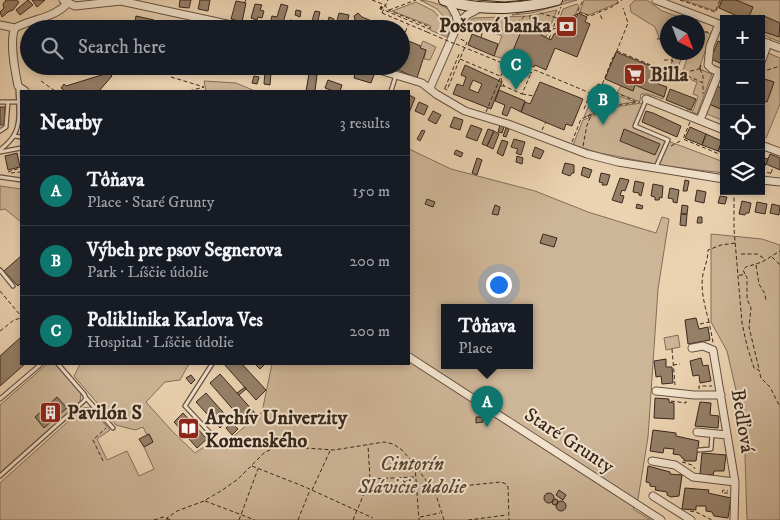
<!DOCTYPE html>
<html lang="en">
<head>
<meta charset="utf-8">
<style>
  :root { --surface:#171b24; --page:#242831; --text:#f1f3f6; --muted:#9ea1a6; --line:#363941; --accent:#0f766e }
  body { margin:0; font-family:"IM FELL DW Pica",serif; background:var(--page); color:var(--text) }
  .controls { position:absolute; right:15px; top:15px; display:grid; overflow:hidden; border-radius:0px; box-shadow:0 2px 8px #0003 }
  .controls button { width:45px; height:45px; display:grid; place-items:center; padding:0; border:0; border-bottom:1px solid var(--line); background:var(--surface); color:var(--text); font:25px sans-serif }
  .compass { position:absolute; left:660px; top:15px; width:45px; height:45px; border-radius:50%; background:var(--surface); box-shadow:0 2px 8px #0003; rotate:138deg }
  .you { position:absolute; left:498px; top:284px; width:18px; height:18px; margin:-12px; border:4px solid #fff; border-radius:50%; background:#1a73e8; box-shadow:0 0 0 8px #1a73e833 }
  .badge { display:grid; place-items:center; width:32px; height:32px; border-radius:50%; background:var(--accent); color:#fff; font-size:16px; font-weight:700 }
  .pin { position:absolute; translate:-50% -41px; filter:drop-shadow(0 1px 2px #0008) }
  .pin::after { content:''; position:absolute; top:26px; width:18px; height:15px; background:inherit; clip-path:polygon(0 0,100% 0,50% 100%) }
  .popup { position:absolute; left:441px; top:304px; width:92px; height:65px; box-sizing:border-box; display:grid; place-content:center; border-radius:0px; background:var(--surface); filter:drop-shadow(0 1px 4px #0005); font-size:16px; white-space:nowrap; color:var(--muted) }
  .popup b { font-size:19px; color:var(--text) }
  .popup::after { content:''; position:absolute; left:50%; top:100%; margin-left:-10px; border:10px solid transparent; border-top-color:var(--surface) }
  .list { margin:0; padding:0; list-style:none }
  h2 { display:flex; justify-content:space-between; align-items:center; height:65px; margin:0; padding:0 20px; font-size:21px }
  h2 small { font-size:16px; font-weight:400; color:var(--muted) }
  .list li { display:grid; grid-template-columns:32px 1fr auto; gap:15px; align-items:center; box-sizing:border-box; height:70px; padding:0 20px; border-top:1px solid var(--line) }
  .list b { display:block; font-size:19px; white-space:nowrap }
  .list p { margin:0; font-size:16px; white-space:nowrap; color:var(--muted) }
  .list em { font-size:16px; font-style:normal; color:var(--muted) }
  .icon { flex:none; width:28px; height:28px; fill:none; stroke:currentColor; stroke-width:2; stroke-linecap:round; stroke-linejoin:round }
  .map { position:relative; flex:none; width:780px; height:520px; overflow:hidden }
  .search { position:absolute; background:var(--surface); box-shadow:0 2px 8px #0003; left:20px; top:20px; width:390px; height:55px; display:flex; align-items:center; gap:12px; box-sizing:border-box; padding:0 18px; border-radius:28px; color:var(--muted); font-size:19px }
  .panel { position:absolute; background:var(--surface); box-shadow:0 2px 8px #0003; left:20px; top:90px; width:390px; height:275px; border-radius:0px }
  .map>svg:first-child { display:block }
  .green { fill:#cdb597; stroke:#836e5a; fill-rule:evenodd }
  .building { fill:#968069; stroke:#39281c; fill-rule:evenodd }
  .lines { fill:none; stroke-linecap:round; stroke-linejoin:round }
  .lane-casing { stroke:#665241; stroke-width:5.5 }
  .street-casing { stroke:#665241; stroke-width:9 }
  .secondary-casing { stroke:#39281c; stroke-width:12 }
  .path { stroke:#39281c; stroke-width:1; stroke-dasharray:4 2.5; stroke-linecap:butt }
  .lane { stroke:#f2e2cc; stroke-width:3 }
  .street { stroke:#f2e2cc; stroke-width:7 }
  .secondary { stroke:#f2e2cc; stroke-width:10 }
  .tram { stroke:#39281c; stroke-width:1 }
  .path-bridge { stroke:#39281c; stroke-width:1; stroke-dasharray:4 2.5; stroke-linecap:butt }
  .labels { text-anchor:middle; dominant-baseline:central; stroke-width:4; stroke-linejoin:round; paint-order:stroke }
  .poi-label { font-size:20px; font-weight:bold; fill:#39281c; stroke:#f2e2cc; text-anchor:start }
  .street-label { font-size:20px; fill:#39281c; stroke:#f2e2cc }
  .park-label { font-size:20px; font-style:italic; fill:#574435; stroke:#f2e2cc }
</style>
</head>
<body>
<div class="map">
<svg width="780" height="520" viewBox="0 0 780 520">
  <rect width="100%" height="100%" fill="#ebd2b0"/>
  <filter id="stains"><feTurbulence type="fractalNoise" baseFrequency=".004" numOctaves="4"/><feColorMatrix values="0 0 0 0 .2 0 0 0 0 .09 0 0 0 0 .02 0 0 0 .5 -.17"/></filter>
  <radialGradient id="worn" r=".72"><stop offset=".6" stop-color="#630" stop-opacity="0"/><stop offset="1" stop-color="#630" stop-opacity=".3"/></radialGradient>
  <path class="green" d="M420 0C430 1 448 5 453 15L445 18 437 9Z
    M568 0H577L532 13 512 15Z
    M584 0H617L618 3 589 15 580 12Z
    M635 0H647L662 11 694 22H668L667 48 662 45 655 27 631 12 630 5Z
    M683 0H722L716 11Z
    M736 0H780V42L761 34V19H748Z
    M416 2 434 11 450 30 447 37 430 30 431 26 392 11Z
    M577 4 579 6 575 15 564 19 562 25 558 23 563 9Z
    M557 10 546 37 541 35 543 30 537 28 538 24 532 22 531 25 525 23 509 60 494 56 502 36 475 25 463 28 467 22 474 18 529 16Z
    M699 29 711 34 699 69 712 74 697 114 692 112 691 114 687 113 688 109 693 111 698 96 693 94 697 82 681 76 689 53 698 52Z
    M423 41 436 47 430 60 424 59 426 50 420 48Z
    M673 53H683L676 74 670 72Z
    M768 53 780 58V104L766 138 761 135V100L767 101 774 82 761 78V70Z
    M204 81 236 83 255 91H206Z
    M599 85 601 88 592 107 593 114 584 117 597 86Z
    M635 85 664 97 663 99 648 94H641L640 101H638L617 93 621 86 633 91Z
    M612 93 635 102 614 105 594 113V106L608 101Z
    M641 103 643 104 633 128 724 162V173L666 166 600 153 573 145 583 120 615 107Z
    M709 104 723 110 724 108V121L707 114 704 116Z
    M409 149 451 169 535 191 588 212 656 233 662 217 669 219 658 289 648 437 638 499 633 509 651 520H0V483L83 408 90 407 110 430 97 439 107 460 127 451 139 476 154 469 144 447 153 442 149 434 147 435 143 427 135 430 116 425 74 376 80 364H189L180 380 165 382 146 402 172 431 195 453 210 443 229 440 262 412 272 364H409ZM444 308H530V366H444Z
    M0 186 21 189V222L5 209 0 210Z
    M711 234 762 239 780 245V520H747L744 425 727 351 711 322Z
    M678 335 680 347 666 350 664 338Z
    M47 364H55L81 393 80 402 0 473V405Z"/>
  <path class="building" d="M6 0H16L19 2 13 10 8 12 2 17 0 12 4 8 3 4Z
    M28 0 33 5 20 15 16 10Z
    M32 0H45L37 7Z
    M180 0H191L189 8 179 7Z
    M200 0H210L208 11 198 9Z
    M722 0H736L753 7 748 19H744L719 8Z
    M236 1 246 3 242 22 231 19Z
    M255 4 262 5 260 10 264 11 262 18 258 17 257 20 251 18Z
    M281 4 288 6 282 26 270 23 272 16 277 17Z
    M296 10 301 11 300 17 295 15Z
    M315 11 320 12 316 29H308L309 27H310Z
    M339 13 349 15 346 29H335Z
    M358 13 362 17 379 24 378 29H352L355 20 354 16Z
    M578 13 587 17 585 22 590 24 577 57 555 48 546 70 535 65 534 67 511 55 525 22 531 25 532 22 538 24 537 28 543 30 541 35 551 40 554 34 561 31 566 21 577 16Z
    M136 16 154 20 153 29 134 27Z
    M764 16 780 23 779 37 761 31V22Z
    M329 17 334 19 331 29H320L322 20 328 22Z
    M290 20 300 22 298 29H288Z
    M112 23 113 29H101L100 25Z
    M161 24 172 26V29H160Z
    M472 34 498 44 494 56 468 45Z
    M401 38 421 46 420 48 426 50 417 78 389 66H401Z
    M718 41 724 43V65L711 59Z
    M616 52 663 71 658 84 667 87 664 97 635 85 633 91 605 79Z
    M465 65 502 82 491 109 453 94 457 84 463 86 466 77 461 75ZM473 80 482 84 478 93 469 89Z
    M295 66H305L304 70 294 68Z
    M356 68 374 75 371 83 354 78Z
    M265 72H271L270 85 264 84Z
    M108 73 112 76 99 91H65L61 88 64 84 66 86Z
    M309 74 317 75 315 91H306Z
    M254 76 259 77 257 84 252 83Z
    M761 78 774 82 767 102 761 100Z
    M328 80 342 85 340 91H333L325 88Z
    M540 82 583 99 572 126 566 124 564 130 521 112 525 102 530 104Z
    M715 86 724 88 723 110 709 104Z
    M670 89 696 99 691 110 666 100Z
    M499 90 525 101 521 112 511 107 507 116 502 114 505 105 495 101Z
    M409 95 415 98 409 113Z
    M419 102 428 106 424 115 415 111Z
    M0 107H5L4 125H0Z
    M433 111 441 115 436 124 428 120Z
    M646 111 653 113 681 126 677 137 642 122Z
    M454 117 463 120 460 130 450 127Z
    M471 125 482 129 477 141 466 137Z
    M500 125 504 127 502 133 498 132Z
    M690 127 706 134 702 145 685 138Z
    M506 128 509 129 506 137 503 136Z
    M488 129 494 131 487 146 482 144Z
    M624 129 660 144 655 155 620 141Z
    M422 130 425 131 420 141 417 139Z
    M494 131 499 134 493 149 487 146Z
    M706 134 722 141 718 151 702 145Z
    M514 139 525 142 521 155 516 153 518 149 511 147Z
    M502 140 508 142 503 156 497 153Z
    M722 141H724V154L718 151Z
    M535 147 544 151 540 159 532 156Z
    M456 150 463 153 461 157 454 154Z
    M17 153 20 167 8 170 5 156Z
    M770 154 780 158V170L766 164Z
    M517 156 523 158 522 164 516 162Z
    M761 157 768 159 763 170 761 169Z
    M477 158 482 160 477 175 472 173Z
    M565 163 574 165V173H572L570 176 562 173Z
    M583 167 592 170 589 178 581 175Z
    M601 173 610 175 607 185H602L603 183 599 182Z
    M620 178 629 180 625 191 622 190 620 195 624 196 622 203 612 200Z
    M685 180 689 181 687 191H683Z
    M635 181 644 183 641 196 639 195V193L633 192Z
    M653 184 663 186 662 198 660 197 659 200H655V197L651 196Z
    M670 188 679 190 677 203 673 202V199L668 198Z
    M697 190 706 192 704 203 695 201Z
    M720 196 727 197 725 204 718 203Z
    M427 199 435 202 433 207 425 204Z
    M742 201 751 203 749 213H746L745 215 739 214Z
    M757 202 767 204 765 214 755 212Z
    M637 204 643 206 642 209 636 208Z
    M772 204 780 206 779 215 770 213Z
    M495 205 500 207 498 215 492 214Z
    M682 205 688 206 687 214H681Z
    M681 214H687L686 226 680 225Z
    M698 217H702V223H697Z
    M543 234 557 238 554 247 540 243Z
    M21 256V283L18 286 4 271Z
    M696 318 699 329 708 327 710 340 688 344 685 320Z
    M20 338 21 340V364H25L0 386V356Z
    M701 358 703 366 708 365 711 381 700 383 699 375 693 376 690 361Z
    M666 359V367H672L673 383 662 384 661 376 656 377 654 361Z
    M224 364H242L266 390 256 400Z
    M255 364H265L260 369Z
    M220 374 255 413 244 422 210 383Z
    M191 375 195 380 191 384 186 378Z
    M245 387 246 389 239 395 237 393Z
    M206 393 229 419 220 428 196 402Z
    M57 397 67 408 44 428 35 417Z
    M655 398 669 399V402L674 403V419L654 418Z
    M700 402 711 403 710 415 719 416 718 428 695 426Z
    M183 413 207 439 197 448 174 422Z
    M476 417H483V422L476 423Z
    M232 423 238 429 232 435 226 428Z
    M653 430 676 433V436L699 441 696 461H684V459L682 458 680 455 673 454 674 449 664 448 663 453 650 451Z
    M149 434 153 442 144 447 139 439Z
    M702 453 726 455 724 471H714L713 475 700 474Z
    M648 466 670 472V474L682 475 679 496 671 497 667 495V492L655 490 656 487 650 486V483L646 482Z
    M685 488 709 490 708 493 731 498 728 518 714 516 712 512 706 511V506H696V510L682 509Z
    M559 490 566 495 563 500 556 495Z
    M544 498a5 5 0 1 1 10 0a5 5 0 1 1-10 0Z
    M552 502a3 3 0 1 1 6 0a3 3 0 1 1-6 0Z
    M556 506a5 5 0 1 1 10 0a5 5 0 1 1-10 0Z"/>
  <g class="lines">
    <defs>
      <path id="lane" d="M391 91 396 75
        M646 100 635 126 668 140 656 167
        M0 102H18
        M0 131 6 127 8 102
        M14 136 21 137
        M0 150C5 146 11 141 14 135 22 122 18 102 18 87
        M0 152 21 148
        M0 177 21 180
        M0 270 13 286
        M86 398 113 428
        M0 399 41 364
        M211 434 185 406 212 364
        M699 450 711 449 712 434
        M0 476 84 401 86 398 84 394 58 364"/>
      <path id="street" d="M63 0 75 6 121 1 250 29
        M656 0 724 26
        M448 1 456 15 458 24
        M719 24 710 46 708 65 712 69 724 74
        M0 25 15 28
        M761 41 780 48
        M761 62 768 43
        M366 66 422 83 436 94 465 111 508 124 587 154 618 162 724 179
        M430 88 458 24 467 15 480 8
        M25 91 18 86C15 71 9 41 15 28 33 18 53 19 68 3
        M646 99 724 130
        M700 120 719 72
        M761 145 780 152
        M761 180 780 182
        M692 348 703 346 713 350 735 482 734 520
        M409 357 661 520
        M656 391 694 395H721
        M697 432 727 435
        M652 461 675 465 693 477 735 482
        M653 496 691 520"/>
      <path id="secondary" d="M444 0C482 12 519 10 557 0"/>
    </defs>
    <use href="#lane" class="lane-casing"/>
    <use href="#street" class="street-casing"/>
    <use href="#secondary" class="secondary-casing"/>
    <path class="path" d="M372 0 385 5 388 10 430 27 429 29 384 10
      M680 0 715 12 720 0
      M244 3 246 0
      M381 9H380L381 6 383 7 381 10
      M389 10 416 0
      M579 12 590 16 598 13
      M382 13 427 32
      M540 13 557 18
      M530 15V25
      M602 19 599 12 610 8 622 0
      M553 29 563 26 566 20 576 15 583 0
      M698 32H708V34
      M493 34 516 24 526 15
      M481 37 483 30
      M403 38 408 25
      M549 39 561 7
      M657 39 668 38
      M456 44 507 65 516 67 531 73 535 70 590 93 594 91 598 84 602 85
      M698 48 704 49
      M617 51 658 68
      M614 58 628 23 623 8
      M664 60H672L677 70C685 73 695 71 703 67
      M701 65 700 69 703 70
      M700 69 703 76V82
      M761 72 780 66
      M682 73C689 78 697 79 703 83V94
      M171 77 204 87 189 91
      M41 81 55 91
      M519 85 514 83 515 81 521 82 523 79
      M501 86H504
      M597 87 598 94
      M444 88 447 90 467 42 458 38
      M445 88 460 52
      M615 92 637 102
      M522 94 534 96
      M584 109 590 94
      M486 112 503 71
      M594 115 595 103 613 57
      M588 117 593 110
      M690 122 683 139 724 156
      M542 130 546 122
      M572 142 581 119 614 106 640 102
      M583 146 587 125 591 116
      M671 146 682 140
      M761 170 772 174
      M8 172 20 168
      M11 173 21 172
      M771 173 773 167
      M734 191V229L742 323 747 346 754 368 759 370 761 378 770 387 780 407
      M741 254H757L765 259
      M772 257 780 265
      M756 265 759 284 765 294 766 301
      M745 274 743 270 746 267 762 262 780 251
      M739 275H745L747 277V299L751 308 749 327 759 369
      M0 291 21 316
      M709 322C705 306 700 290 703 274 705 266 708 259 708 250L721 245 735 243
      M700 324 709 322 713 342H711
      M0 331 14 320 21 318
      M672 349 675 385
      M673 365 680 364
      M699 389V386H712
      M671 401 686 403V400
      M103 461 93 440 106 428
      M682 462 692 465 695 469
      M252 466 305 487 373 518
      M415 466 419 520
      M371 479 414 477
      M312 490 330 451
      M728 493H722L723 490 728 491
      M205 501 255 520
      M690 511 696 512 712 520
      M420 517 440 513
      M154 520 163 517 171 520
      M167 520V518L177 511 204 501 224 489 238 479 265 452 275 448 292 447 334 450 384 442 393 444 402 450 415 465 432 489
      M239 520 258 469
      M298 520 310 490
      M353 520 370 479 368 445
      M444 520 436 495 432 489 501 482 506 484 508 487 509 520
      M468 520 507 515"/>
    <use href="#lane" class="lane"/>
    <use href="#street" class="street"/>
    <use href="#secondary" class="secondary"/>
    <path class="tram" d="M478 0 504 2 527 0"/>
    <path class="path-bridge" d="M381 9 382 6
      M382 13 388 0
      M427 32 455 44
      M460 59 500 76 504 86 522 94 531 73"/>
  </g>
  <defs>
    <symbol id="bank-square" viewBox="-11 -11 22 22"><rect x="-9" y="-9" width="18" height="18" rx="4" fill="#8f2418" stroke="#f2e2cc"/><path d="M-6-4H6V4H-6ZM0-2.3a2.3 2.3 0 1 0 0 4.6a2.3 2.3 0 1 0 0-4.6Z" fill="#fff"/></symbol>
    <symbol id="supermarket-square" viewBox="-11 -11 22 22"><rect x="-9" y="-9" width="18" height="18" rx="4" fill="#8f2418" stroke="#f2e2cc"/><path d="M-6-5.5h2.5l.6 2H6L4.5 2H-2.5L-4.4-4H-6ZM-1.5 3.2a1.3 1.3 0 1 0 .1 0ZM3 3.2a1.3 1.3 0 1 0 .1 0Z" fill="#fff"/></symbol>
    <symbol id="building-square" viewBox="-11 -11 22 22"><rect x="-9" y="-9" width="18" height="18" rx="4" fill="#8f2418" stroke="#f2e2cc"/><path d="M-4-6H4V6H1V3H-1V6H-4ZM-2.5-4.3h1.7v1.8h-1.7ZM.8-4.3h1.7v1.8H.8ZM-2.5-1h1.7V.8h-1.7ZM.8-1h1.7V.8H.8Z" fill="#fff"/></symbol>
    <symbol id="library-square" viewBox="-11 -11 22 22"><rect x="-9" y="-9" width="18" height="18" rx="4" fill="#8f2418" stroke="#f2e2cc"/><path d="M-6-4Q-3-5.5-.7-3.5V5Q-3 3-6 4ZM6-4Q3-5.5 .7-3.5V5Q3 3 6 4Z" fill="#fff"/></symbol>
  </defs>
  <g fill-rule="evenodd">
    <use href="#bank-square" x="554" y="14" width="25" height="25"/>
    <use href="#supermarket-square" x="622" y="62" width="25" height="25"/>
    <use href="#building-square" x="38" y="400" width="25" height="25"/>
    <use href="#library-square" x="176" y="416" width="25" height="25"/>
  </g>
  <g class="labels">
    <g class="poi-label">
      <text x="551" y="26" text-anchor="end">Poštová banka</text>
      <text x="650" y="75">Billa</text>
      <text x="67" y="413">Pavilón S</text>
      <text x="205" y="418">Archív Univerzity<tspan x="205" dy="23">Komenského</tspan></text>
    </g>
    <g class="street-label">
      <text transform="translate(742 421) rotate(81)">Bedľová</text>
      <text transform="translate(569 441) rotate(33)">Staré Grunty</text>
    </g>
    <g class="park-label">
      <text x="412" y="464">Cintorín<tspan x="412" dy="23">Slávičie údolie</tspan></text>
    </g>
  </g>
  <rect width="100%" height="100%" filter="url(#stains)"/>
  <rect width="100%" height="100%" fill="url(#worn)"/>
</svg>
<div class="controls">
<button>+</button>
<button>−</button>
<button><svg class="icon" aria-label="locate" viewBox="0 0 24 24"><circle cx="12" cy="12" r="6"/><path d="M12 2v4M12 18v4M2 12h4M18 12h4"/></svg></button>
<button><svg class="icon" aria-label="layers" viewBox="0 0 24 24"><path d="M12 4l9 5-9 5-9-5zM3 14l9 5 9-5"/></svg></button>
</div>
<svg class="compass" viewBox="-18 -18 36 36"><path d="M0-13l5 13h-10z" fill="#e53935"/><path d="M0 13l5-13h-10z" fill="#9ea1a6"/></svg>
<div class="you"></div>
<div class="pin badge" style="left:487px;top:427px">A</div>
<div class="popup"><b>Tôňava</b>Place</div>
<div class="pin badge" style="left:603px;top:125px">B</div>
<div class="pin badge" style="left:516px;top:90px">C</div>
<div class="search"><svg class="icon" aria-label="search" viewBox="0 0 24 24"><circle cx="10" cy="10" r="6"/><path d="M15 15l6 6"/></svg>Search here</div>
<section class="panel">
<h2>Nearby<small>3 results</small></h2>
<ul class="list">
<li><span class="badge">A</span><div><b>Tôňava</b><p>Place · Staré Grunty</p></div><em>150 m</em></li>
<li><span class="badge">B</span><div><b>Výbeh pre psov Segnerova</b><p>Park · Líščie údolie</p></div><em>200 m</em></li>
<li><span class="badge">C</span><div><b>Poliklinika Karlova Ves</b><p>Hospital · Líščie údolie</p></div><em>200 m</em></li>
</ul>
</section>
</div>
</body>
</html>
